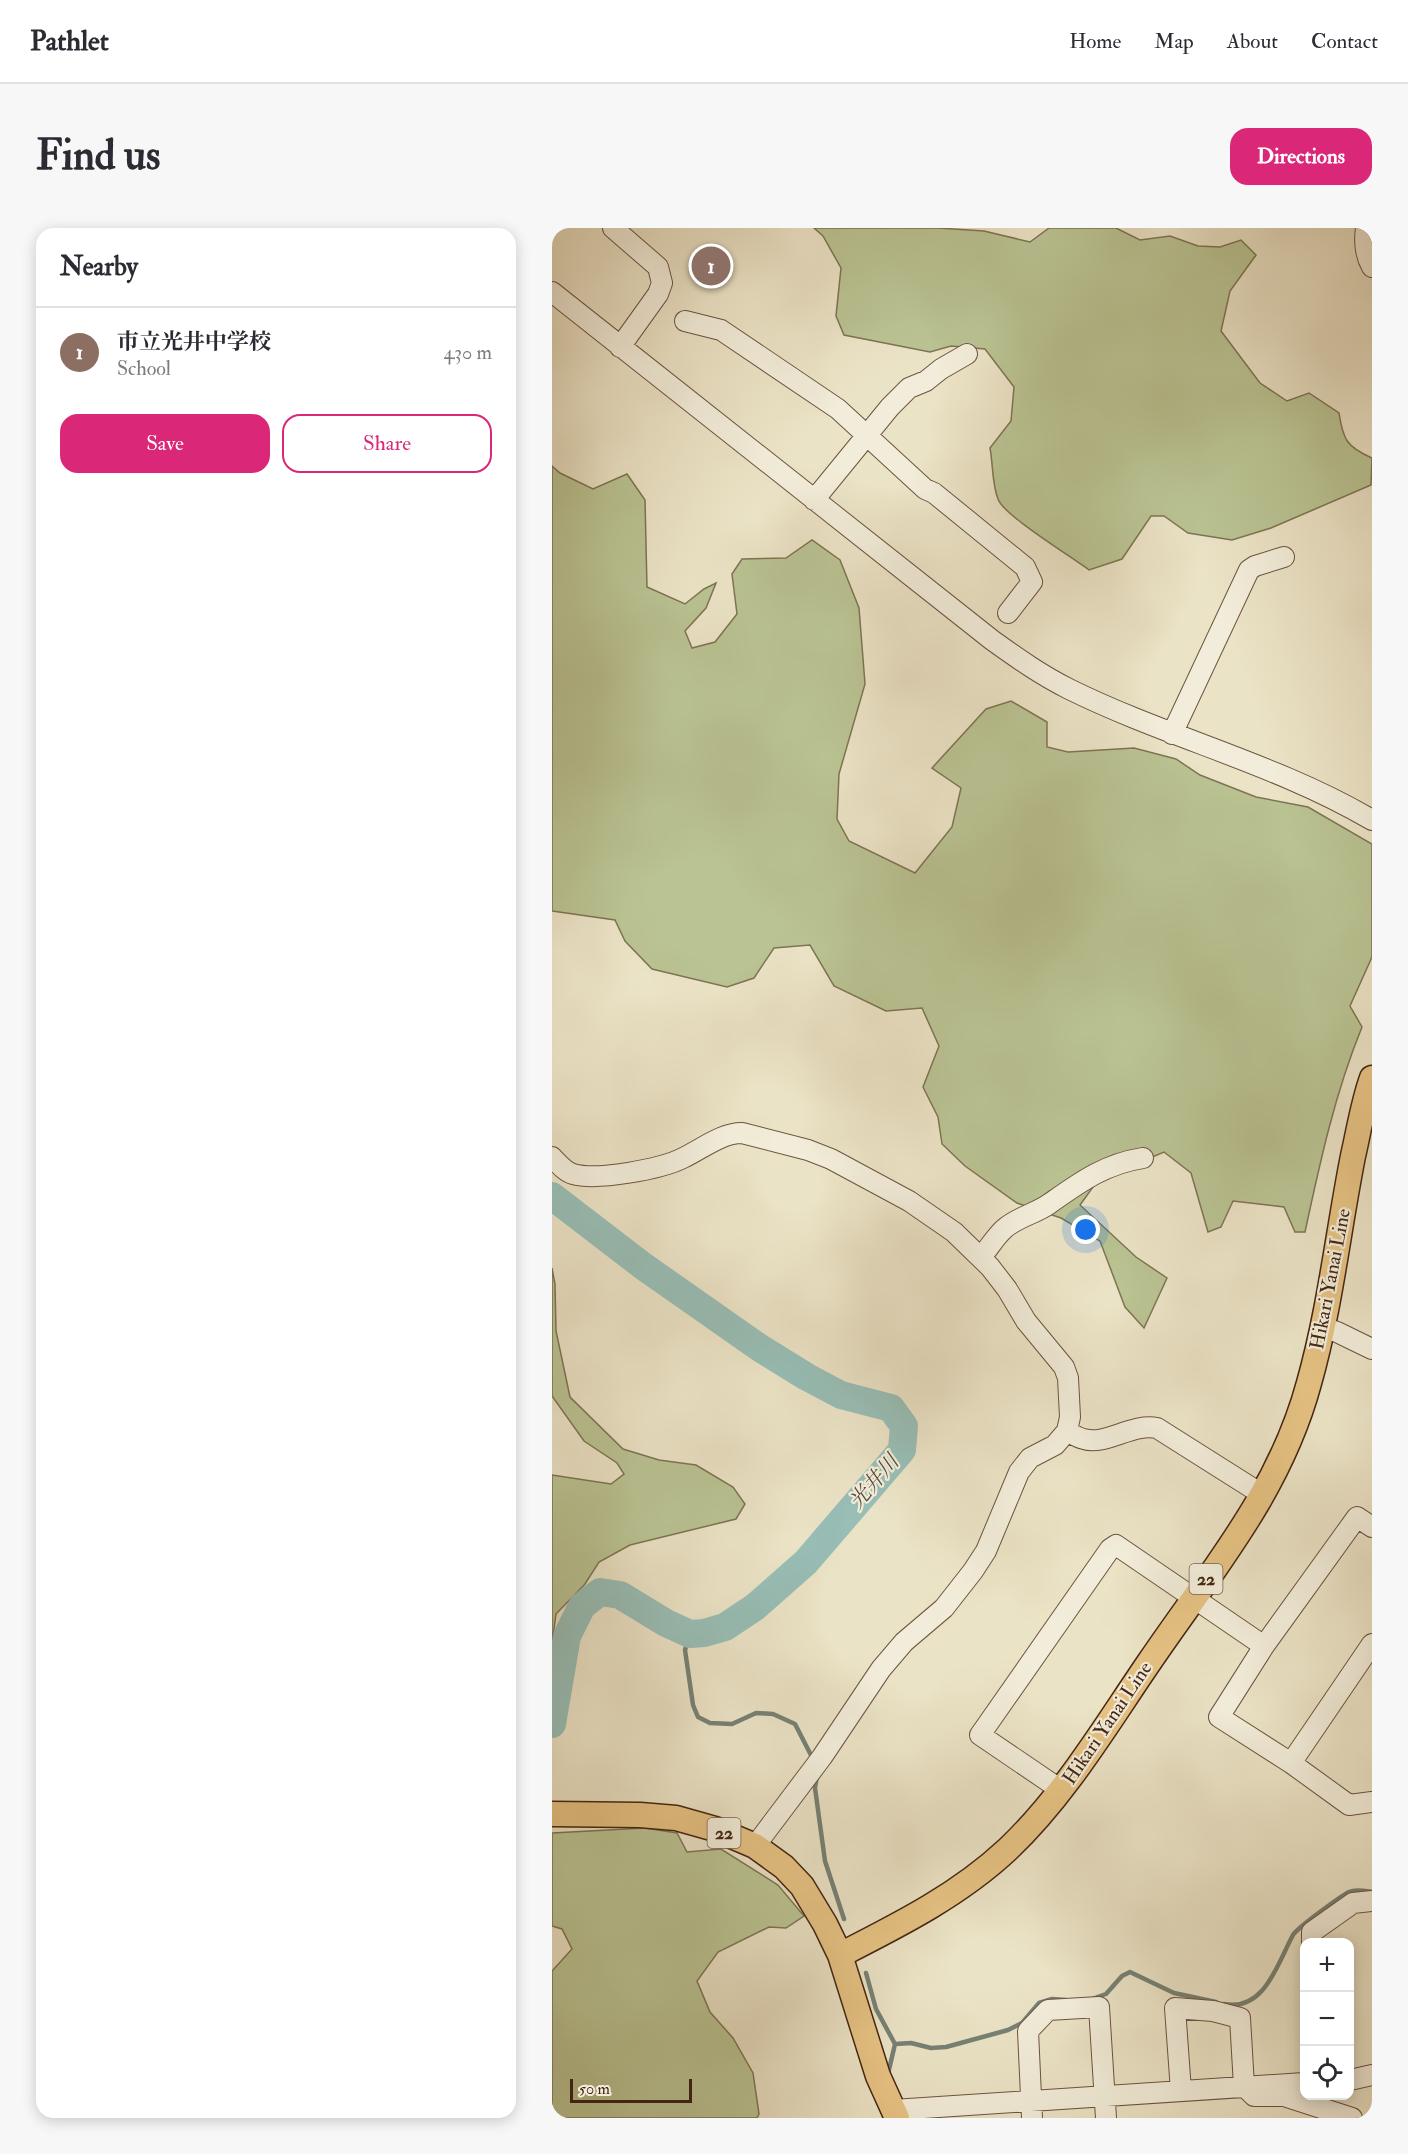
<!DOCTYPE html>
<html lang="en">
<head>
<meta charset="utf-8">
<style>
  :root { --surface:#fff; --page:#f7f7f7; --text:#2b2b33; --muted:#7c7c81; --line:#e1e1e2; --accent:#db2777 }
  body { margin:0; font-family:"IM FELL Double Pica","Noto Serif JP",serif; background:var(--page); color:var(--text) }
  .controls { position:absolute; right:18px; bottom:18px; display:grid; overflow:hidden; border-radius:12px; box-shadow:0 3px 15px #0003 }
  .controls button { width:54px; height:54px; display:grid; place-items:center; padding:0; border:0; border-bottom:2px solid var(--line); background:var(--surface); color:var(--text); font:30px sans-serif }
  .scale { position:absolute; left:18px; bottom:15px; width:122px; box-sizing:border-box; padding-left:6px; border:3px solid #432513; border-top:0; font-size:16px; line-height:21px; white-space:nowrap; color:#432513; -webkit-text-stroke:4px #f2edda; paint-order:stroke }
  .you { position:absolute; left:534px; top:1002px; width:21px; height:21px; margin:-15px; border:4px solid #fff; border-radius:50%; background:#1a73e8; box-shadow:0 0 0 9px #1a73e833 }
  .badge { display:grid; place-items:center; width:39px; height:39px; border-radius:50%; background:var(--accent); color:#fff; font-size:20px; font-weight:700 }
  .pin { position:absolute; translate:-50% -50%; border:3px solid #fff; box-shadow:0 2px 6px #0006 }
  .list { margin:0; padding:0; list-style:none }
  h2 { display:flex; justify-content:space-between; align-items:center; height:78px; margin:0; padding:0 24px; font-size:26px }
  h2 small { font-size:20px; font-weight:400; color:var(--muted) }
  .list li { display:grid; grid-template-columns:39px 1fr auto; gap:18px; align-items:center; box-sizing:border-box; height:90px; padding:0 24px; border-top:2px solid var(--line) }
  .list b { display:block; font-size:22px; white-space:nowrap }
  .list p { margin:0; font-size:20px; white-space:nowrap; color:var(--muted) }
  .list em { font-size:20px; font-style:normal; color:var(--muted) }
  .actions { display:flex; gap:12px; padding:18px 24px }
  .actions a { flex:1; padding:14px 0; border:2px solid var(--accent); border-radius:18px; text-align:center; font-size:21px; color:var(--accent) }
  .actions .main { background:var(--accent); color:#fff }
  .icon { flex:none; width:33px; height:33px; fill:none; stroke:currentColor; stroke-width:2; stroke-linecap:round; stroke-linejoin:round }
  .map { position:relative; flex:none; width:820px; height:1890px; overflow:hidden; border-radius:18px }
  header { display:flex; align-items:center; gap:36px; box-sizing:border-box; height:84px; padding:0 30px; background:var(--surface); border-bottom:2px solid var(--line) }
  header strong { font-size:28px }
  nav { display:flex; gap:33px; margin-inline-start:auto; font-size:21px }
  .intro { display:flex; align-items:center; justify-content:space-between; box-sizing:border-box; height:144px; padding:0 36px }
  h1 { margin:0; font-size:42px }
  .button { padding:15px 27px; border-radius:18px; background:var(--accent); color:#fff; font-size:21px; font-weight:700 }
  main { display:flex; gap:36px; padding:0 36px }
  aside { flex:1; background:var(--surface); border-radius:18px; box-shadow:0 3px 15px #0003 }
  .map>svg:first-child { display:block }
  .green { fill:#bac393; stroke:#7e7453; stroke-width:1.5 }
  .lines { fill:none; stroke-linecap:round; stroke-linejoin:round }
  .stream { stroke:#768175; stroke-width:4.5 }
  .river { stroke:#98beb6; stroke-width:28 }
  .minor-casing { stroke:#6d5440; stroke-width:22 }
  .major-casing { stroke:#432513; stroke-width:27 }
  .minor { stroke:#f2edda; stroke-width:20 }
  .major { stroke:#e6c283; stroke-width:24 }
  .labels { text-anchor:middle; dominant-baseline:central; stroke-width:4.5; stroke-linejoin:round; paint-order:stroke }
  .shield { fill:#f2edda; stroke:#78614f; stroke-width:1.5 }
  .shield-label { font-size:18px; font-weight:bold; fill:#432513 }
  .street-label { font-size:20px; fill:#432513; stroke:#f2edda }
  .water-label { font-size:21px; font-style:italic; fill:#584b3c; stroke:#f2edda }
</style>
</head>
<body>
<header>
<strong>Pathlet</strong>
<nav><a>Home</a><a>Map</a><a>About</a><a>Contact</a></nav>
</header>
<div class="intro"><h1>Find us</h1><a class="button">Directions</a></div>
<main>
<aside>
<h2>Nearby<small></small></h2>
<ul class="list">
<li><span class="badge" style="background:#8d6e63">1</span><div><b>市立光井中学校</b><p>School</p></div><em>430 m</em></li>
</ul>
<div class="actions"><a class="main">Save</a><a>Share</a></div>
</aside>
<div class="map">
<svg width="820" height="1890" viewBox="0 0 820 1890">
  <rect width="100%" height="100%" fill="#ebe3c6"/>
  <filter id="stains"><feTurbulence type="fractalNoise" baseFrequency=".00333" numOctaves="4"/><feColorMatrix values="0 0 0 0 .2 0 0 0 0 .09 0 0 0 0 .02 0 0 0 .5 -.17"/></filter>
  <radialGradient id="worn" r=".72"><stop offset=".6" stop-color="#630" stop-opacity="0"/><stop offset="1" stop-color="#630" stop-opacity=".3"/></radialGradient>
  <path class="green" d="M262 0H386L432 3 478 14 497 0H564L588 12 618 8 646 18 668 19 689 12 704 27 678 63 669 103 708 155 735 173 757 165 787 185C791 212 795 219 820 230L819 257 719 300 680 312 636 305 612 288H599L570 331 537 342C520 329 451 287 446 271 440 256 441 236 438 220L459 193 462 159 433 121 399 118 378 124 292 107 284 88 289 40 271 8Z
    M0 238 8 245 41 261 75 246 93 272 95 359 133 376 152 361 164 355 154 380 133 403 140 420 163 414 185 386 180 346 190 331 234 330 260 312 288 332 307 380 313 456 287 546 285 591 297 613 363 645 400 599 409 560 380 540 434 481 459 473 495 494V519L516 524 582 520 624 531 648 547 704 569 756 579 820 616V729L798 778 810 799C783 865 768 934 753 1004H743L732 979 681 973 669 999 656 1004 639 945 612 924 546 952 528 977 584 1029 615 1050 592 1100 573 1079 548 1013 509 990 465 975 413 938 390 916 386 889 371 859 387 818 370 780 334 783 282 758 258 717 222 720 202 750 175 759 100 741 73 713 63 692 0 683Z
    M0 1040 3 1056 4 1103 18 1169 71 1221 107 1232 144 1237 181 1259 193 1276 184 1291 78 1317 47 1334 33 1356 4 1386 0 1416V1247L59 1256 72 1246 65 1235 32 1213 0 1168Z
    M93 1600 125 1605 135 1624 169 1621 226 1657 252 1688 234 1700 217 1699 166 1724 145 1753 158 1784 181 1810 201 1845 207 1886 205 1890H0V1743L20 1721 10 1701 0 1698V1605Z"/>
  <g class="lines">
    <path class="stream" d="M138 1406 133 1422 141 1477 146 1489 158 1495 180 1496 204 1485 221 1486 243 1496 261 1531
      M265 1548 263 1560 273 1633 292 1691
      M314 1745 324 1781 343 1816 336 1846
      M540 1771 554 1766 570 1748 578 1744 622 1765 664 1774
      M672 1776C713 1784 726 1734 741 1707 745 1700 789 1668 797 1664 804 1661 813 1663 820 1664
      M343 1816 359 1815 379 1820 394 1819 456 1802 470 1795 487 1775 500 1771 514 1772"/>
    <path class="river" d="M0 968 91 1038 208 1120 255 1149 289 1167 339 1180 352 1198 350 1222 254 1334 203 1379 173 1399 152 1405 138 1406 114 1395 68 1367 48 1364 30 1378 15 1408 0 1496"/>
    <defs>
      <path id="minor" d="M61 0 106 39 110 55 106 66 68 119
        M814 0C812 14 813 27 820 39
        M0 64 440 412C465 430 489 447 517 461 616 510 725 536 820 592
        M133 93 169 102 286 181 373 261 382 265 473 339 480 354 456 385
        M262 272 338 179 357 160 374 153 389 141 415 126
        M620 506 697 342 703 338 732 329
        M0 929C6 935 13 944 21 946 45 953 109 941 131 930 150 921 169 905 190 905L256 922 279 931 357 973 402 1004 438 1039 455 1061 474 1093 512 1139 516 1150 518 1189 515 1203 503 1217 478 1230 467 1244 434 1323 421 1343 392 1380 352 1414 329 1441 270 1529 203 1618
        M429 1029C437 1020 444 1008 452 1001 465 989 483 986 497 976 527 955 552 936 591 930
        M770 1099 785 1104 820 1121
        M515 1203C520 1206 526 1210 532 1211 553 1218 580 1195 605 1200L711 1267
        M820 1299 805 1289 712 1418 667 1489 739 1535 797 1577 820 1574
        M739 1535 820 1416
        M509 1562 428 1507 558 1321 564 1317 712 1418
        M760 1714V1704L801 1675 820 1673
        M798 1852 820 1847
        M629 1863 623 1780 661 1783 688 1790 692 1858 702 1868H732L800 1890
        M341 1882 752 1855
        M480 1890 476 1803 496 1782 547 1779 554 1890"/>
      <path id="major" d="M0 1586 88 1587 124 1590 163 1601 203 1618 232 1639 250 1658 273 1696 288 1727 326 1848 345 1890
        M288 1727C347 1697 407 1667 456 1621 513 1567 554 1497 598 1433 660 1342 728 1263 757 1155 778 1081 786 1004 801 928 807 902 811 875 820 850"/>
    </defs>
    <use href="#minor" class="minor-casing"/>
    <use href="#major" class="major-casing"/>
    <use href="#minor" class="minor"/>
    <use href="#major" class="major"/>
  </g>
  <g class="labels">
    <g class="shield">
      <rect x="637.5" y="1336" width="33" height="30" rx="4.5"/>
      <rect x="155.5" y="1590" width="33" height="30" rx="4.5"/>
    </g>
    <g class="shield-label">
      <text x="654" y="1351">22</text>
      <text x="172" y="1605">22</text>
    </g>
    <g class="street-label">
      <text transform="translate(778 1051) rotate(-79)">Hikari Yanai Line</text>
      <text transform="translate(555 1495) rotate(-56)">Hikari Yanai Line</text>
    </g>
    <g class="water-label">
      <text transform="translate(322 1254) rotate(-49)">光井川</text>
    </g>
  </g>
  <rect width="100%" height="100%" filter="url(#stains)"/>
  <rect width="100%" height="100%" fill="url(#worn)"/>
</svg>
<div class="controls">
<button>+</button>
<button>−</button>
<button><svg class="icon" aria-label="locate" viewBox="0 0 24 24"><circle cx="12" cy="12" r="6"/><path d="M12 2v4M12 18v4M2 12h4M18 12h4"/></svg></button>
</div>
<div class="scale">50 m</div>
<div class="you"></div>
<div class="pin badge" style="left:159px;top:38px;background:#8d6e63">1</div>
</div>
</main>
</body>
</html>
